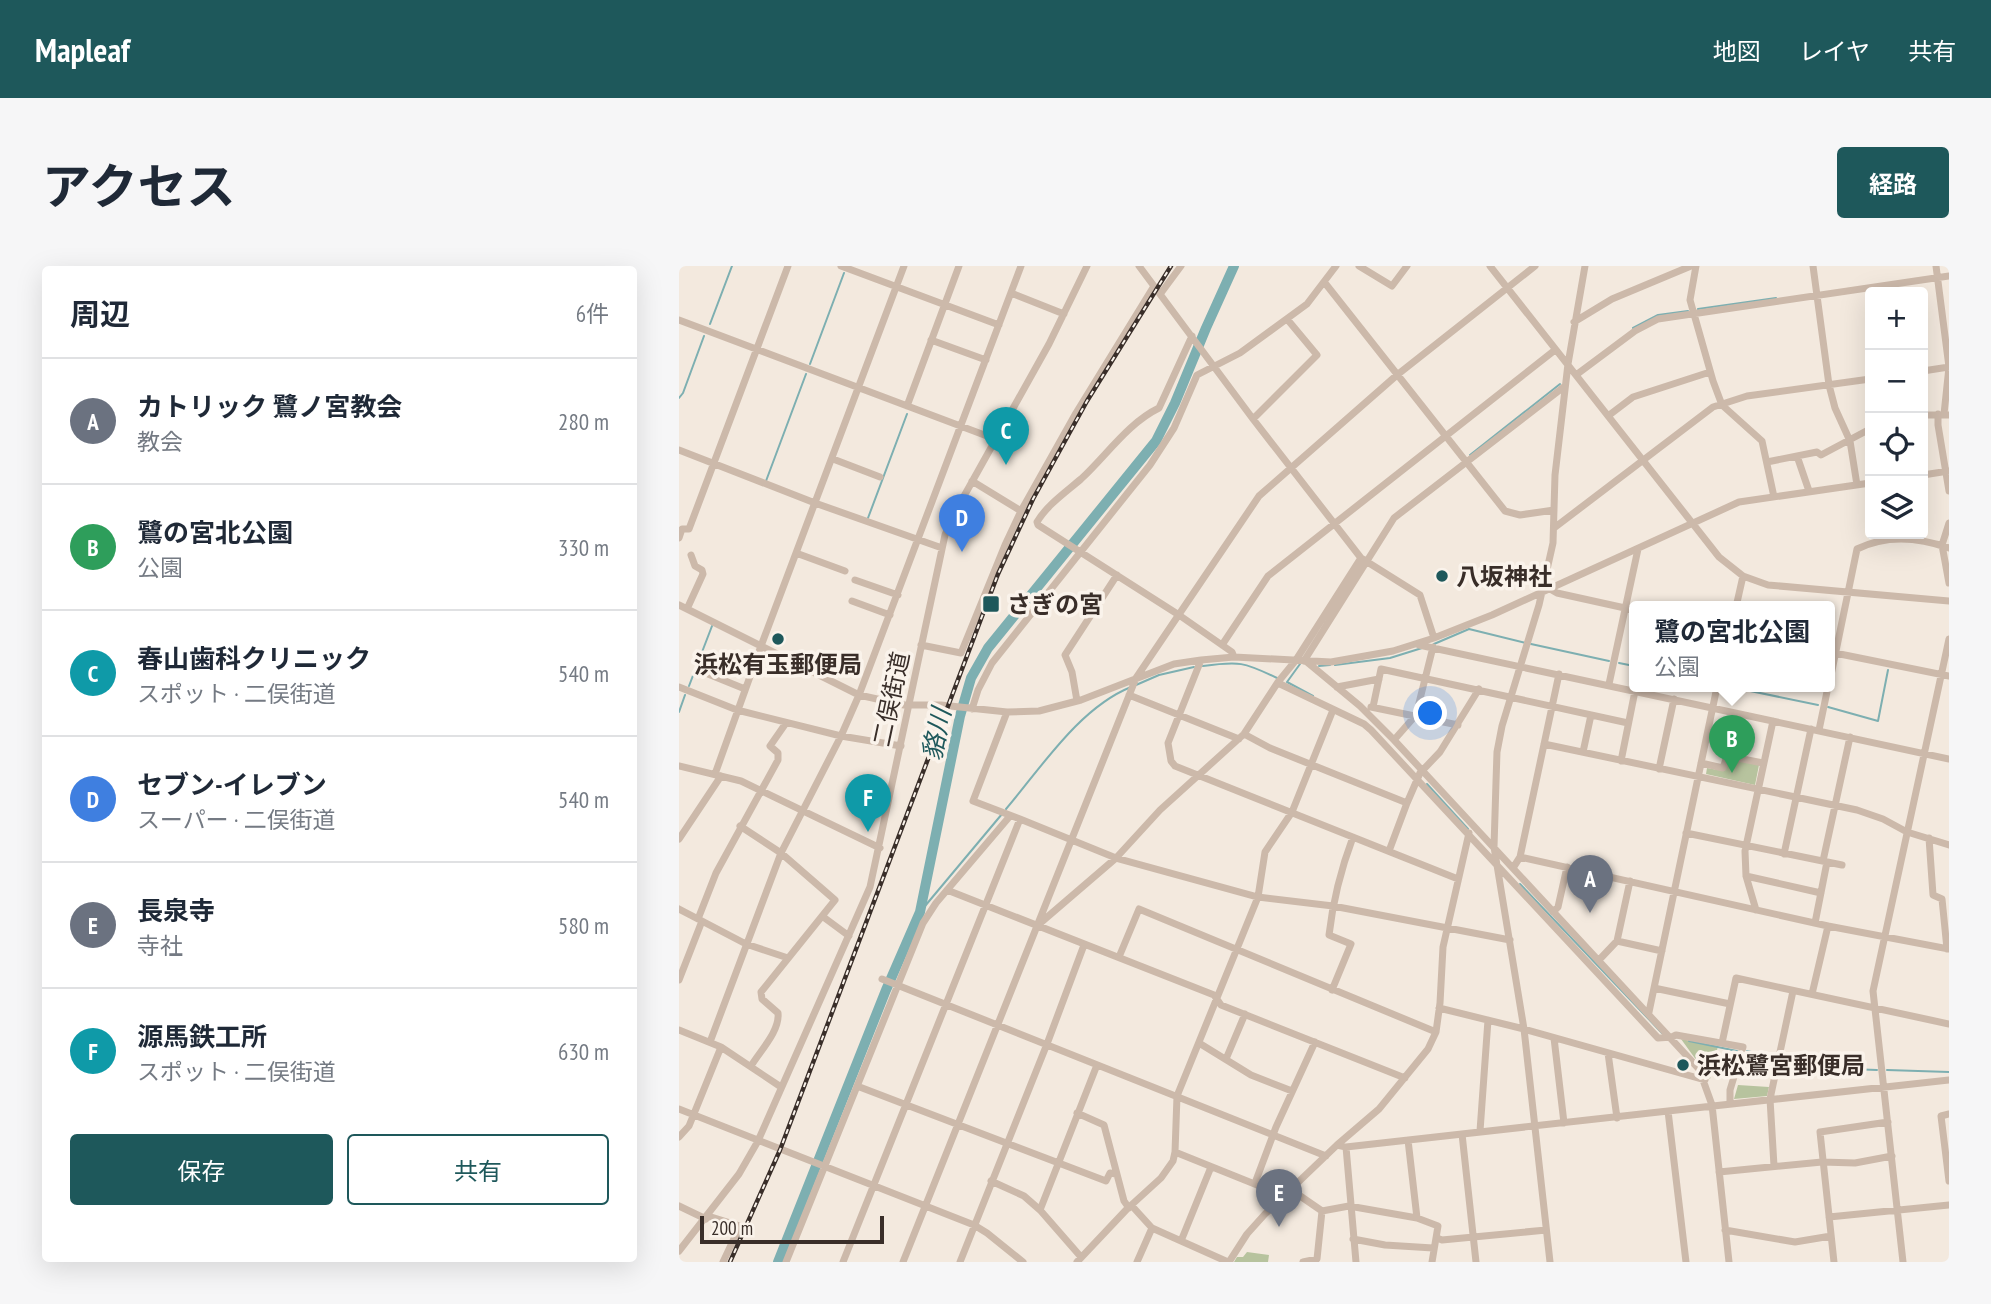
<!DOCTYPE html>
<html lang="ja">
<head>
<meta charset="utf-8">
<style>
  :root { --surface:#fff; --page:#f6f6f7; --text:#1f2937; --muted:#747a83; --line:#e0e1e3; --accent:#1e585b }
  body { margin:0; font-family:"PT Sans Narrow","Noto Sans JP",sans-serif; background:var(--page); color:var(--text) }
  .controls { position:absolute; right:21px; top:21px; display:grid; overflow:hidden; border-radius:7px; box-shadow:0 7px 28px #0002 }
  .controls button { width:63px; height:63px; display:grid; place-items:center; padding:0; border:0; border-bottom:2px solid var(--line); background:var(--surface); color:var(--text); font:35px sans-serif }
  .scale { position:absolute; left:21px; bottom:18px; width:184px; box-sizing:border-box; padding-left:7px; border:4px solid #392e29; border-top:0; font-size:19px; line-height:24px; white-space:nowrap; color:#392e29; -webkit-text-stroke:5px #faf3eb; paint-order:stroke }
  .you { position:absolute; left:752px; top:448px; width:24px; height:24px; margin:-18px; border:5px solid #fff; border-radius:50%; background:#1a73e8; box-shadow:0 0 0 10px #1a73e833 }
  .badge { display:grid; place-items:center; width:46px; height:46px; border-radius:50%; background:var(--accent); color:#fff; font-size:23px; font-weight:700 }
  .pin { position:absolute; translate:-50% -58px; filter:drop-shadow(0 2px 4px #0008) }
  .pin::after { content:''; position:absolute; top:37px; width:24px; height:21px; background:inherit; clip-path:polygon(0 0,100% 0,50% 100%) }
  .popup { position:absolute; left:950px; top:335px; width:206px; height:91px; box-sizing:border-box; display:grid; place-content:center; border-radius:7px; background:var(--surface); filter:drop-shadow(0 2px 5px #0005); font-size:23px; white-space:nowrap; color:var(--muted) }
  .popup b { font-size:26px; color:var(--text) }
  .popup::after { content:''; position:absolute; left:50%; top:100%; margin-left:-14px; border:14px solid transparent; border-top-color:var(--surface) }
  .list { margin:0; padding:0; list-style:none }
  h2 { display:flex; justify-content:space-between; align-items:center; height:91px; margin:0; padding:0 28px; font-size:30px }
  h2 small { font-size:23px; font-weight:400; color:var(--muted) }
  .list li { display:grid; grid-template-columns:46px 1fr auto; gap:21px; align-items:center; box-sizing:border-box; height:126px; padding:0 28px; border-top:2px solid var(--line) }
  .list b { display:block; font-size:26px; white-space:nowrap }
  .list p { margin:0; font-size:23px; white-space:nowrap; color:var(--muted) }
  .list em { font-size:23px; font-style:normal; color:var(--muted) }
  .actions { display:flex; gap:14px; padding:21px 28px }
  .actions a { flex:1; padding:16px 0; border:2px solid var(--accent); border-radius:7px; text-align:center; font-size:24px; color:var(--accent) }
  .actions .main { background:var(--accent); color:#fff }
  .icon { flex:none; width:38px; height:38px; fill:none; stroke:currentColor; stroke-width:2; stroke-linecap:round; stroke-linejoin:round }
  .map { position:relative; flex:none; width:1270px; height:996px; overflow:hidden; border-radius:7px }
  header { display:flex; align-items:center; gap:42px; box-sizing:border-box; height:98px; padding:0 35px; background:var(--accent); color:#fff }
  header strong { font-size:33px }
  nav { display:flex; gap:38px; margin-inline-start:auto; font-size:24px }
  .intro { display:flex; align-items:center; justify-content:space-between; box-sizing:border-box; height:168px; padding:0 42px }
  h1 { margin:0; font-size:49px }
  .button { padding:18px 32px; border-radius:7px; background:var(--accent); color:#fff; font-size:24px; font-weight:700 }
  main { display:flex; gap:42px; padding:0 42px }
  aside { flex:1; background:var(--surface); border-radius:7px; box-shadow:0 7px 28px #0002 }
  .map>svg:first-child { display:block }
  .green { fill:#b7c39e }
  .lines { fill:none; stroke-linecap:round; stroke-linejoin:round }
  .stream { stroke:#7dafb1; stroke-width:2 }
  .river { stroke:#7dafb1; stroke-width:10 }
  .minor { stroke:#ccb9aa; stroke-width:7 }
  .rail-casing { stroke:#392e29; stroke-width:4.5 }
  .rail { stroke:#faf3eb; stroke-width:2; stroke-dasharray:5; stroke-linecap:butt }
  .poi-dot { fill:#1e585b; stroke:#faf3eb; stroke-width:2.5 }
  .labels { text-anchor:middle; dominant-baseline:central; stroke-width:7; stroke-linejoin:round; paint-order:stroke }
  .poi-label { font-size:24px; font-weight:bold; fill:#392e29; stroke:#faf3eb; text-anchor:start }
  .street-label { font-size:24px; fill:#392e29; stroke:#faf3eb }
  .water-label { font-size:26px; font-style:italic; fill:#1e585b; stroke:#faf3eb }
</style>
</head>
<body>
<header>
<strong>Mapleaf</strong>
<nav><a>地図</a><a>レイヤ</a><a>共有</a></nav>
</header>
<div class="intro"><h1>アクセス</h1><a class="button">経路</a></div>
<main>
<aside>
<h2>周辺<small>6件</small></h2>
<ul class="list">
<li><span class="badge" style="background:#6b7280">A</span><div><b>カトリック 鷺ノ宮教会</b><p>教会</p></div><em>280 m</em></li>
<li><span class="badge" style="background:#2e9e5b">B</span><div><b>鷺の宮北公園</b><p>公園</p></div><em>330 m</em></li>
<li><span class="badge" style="background:#0f9aa8">C</span><div><b>春山歯科クリニック</b><p>スポット · 二俣街道</p></div><em>540 m</em></li>
<li><span class="badge" style="background:#3f7fe0">D</span><div><b>セブン-イレブン</b><p>スーパー · 二俣街道</p></div><em>540 m</em></li>
<li><span class="badge" style="background:#6b7280">E</span><div><b>長泉寺</b><p>寺社</p></div><em>580 m</em></li>
<li><span class="badge" style="background:#0f9aa8">F</span><div><b>源馬鉄工所</b><p>スポット · 二俣街道</p></div><em>630 m</em></li>
</ul>
<div class="actions"><a class="main">保存</a><a>共有</a></div>
</aside>
<div class="map">
<svg width="1270" height="996" viewBox="0 0 1270 996">
  <rect width="100%" height="100%" fill="#f3e9de"/>
  <path class="green" d="M1050 493 1080 499 1076 519 1027 508 1028 502 1045 505Z
    M1002 773 1039 780 1031 813Z
    M1059 819 1090 821 1088 830 1055 833Z
    M568 986 590 989 589 996H555L558 991H564Z"/>
  <g class="lines">
    <path class="stream" d="M1019 43 1097 32
      M31 58 53 0
      M954 62 979 49 1009 45
      M131 98 165 7
      M0 132 4 127 25 70
      M791 189 881 118
      M87 215 127 108
      M189 252 228 148
      M755 378 790 363 847 377
      M852 378 930 395
      M940 397 955 400
      M621 398 608 416 634 430
      M656 399 711 392 743 382
      M524 400C560 395 565 396 598 412
      M640 400 651 399
      M457 419 480 409 515 401
      M10 420 33 360
      M1052 421 1139 439
      M1149 441 1199 455 1209 404
      M0 446 6 429
      M748 518 789 563
      M327 543C362 502 400 442 452 421
      M841 618 984 768
      M241 646 323 548
      M1010 775 1058 785
      M1068 785 1095 791
      M1105 793 1144 802 1198 804
      M1208 804 1270 806"/>
    <path class="river" d="M99 996 207 724 241 646 281 450 292 412 309 382 477 175 496 137 527 62 555 0"/>
    <path class="minor" d="M162 0 320 59
      M460 0 574 153 682 292 741 329 755 372
      M680 0 713 20 728 0
      M811 0 1040 291 1064 310 1089 319 1270 335
      M1017 0 1011 34 1034 115 1043 139 1083 175 1095 231
      M1134 0 1150 119 1156 142 1171 175 1178 219
      M1257 0 1270 101
      M646 17 826 245 841 249 875 244
      M332 27 385 48
      M482 27 502 0
      M0 54 316 173
      M895 56 933 33 1012 0
      M513 70 480 142C449 157 427 190 402 213 387 226 368 239 358 256L359 259 500 349 553 386 555 391
      M252 74 307 94
      M1244 105 1270 101
      M897 109 956 65 979 53 1270 10
      M228 140 280 0
      M1259 148V159L1270 225
      M1265 148 1270 101
      M1244 149H1270
      M929 150 954 131 1031 106
      M574 153 638 89 608 53
      M0 184 136 237 263 282
      M1118 190 1130 225
      M154 193 201 211
      M1088 196 1138 186 1142 189 1191 163
      M1244 209 1270 205
      M342 245 397 147 475 20
      M1270 257 1263 279 1270 317
      M875 262 1034 141 1068 130 1191 113
      M0 272 3 263H10L109 0
      M117 287 166 305
      M176 314 219 329
      M871 323 878 327 955 344
      M173 335 211 349
      M0 339 180 429 225 439H262L328 446 360 445 402 434 495 398 522 394 555 391 652 396 714 385 755 372 813 349 1060 236 1191 217
      M1057 341 1064 310
      M8 343 24 308 23 304 16 300 12 289
      M242 379 282 387 326 279 342 245 293 215
      M543 379 589 310 876 84
      M740 379 1270 493
      M1151 386 1270 410
      M522 394 489 477 492 495 496 500 779 613
      M625 395 715 252 886 120
      M628 396 681 440 715 474 1020 803 1033 839 1050 996
      M29 408 66 423
      M1151 414 1178 283C1208 268 1239 271 1270 282
      M599 417 685 458 692 464 979 772 993 771 997 769 1064 781 1051 824V837
      M930 418 959 283
      M0 421 58 444 162 470 222 480
      M658 421 700 413
      M450 429 560 473
      M398 435 393 406 386 389 438 309
      M692 441 779 459
      M694 441 702 403 949 457
      M293 443 299 424 313 397 471 199 495 162 518 109 561 87 628 38 657 0
      M1140 464 1149 421
      M565 468 591 482 728 537 710 585
      M715 474 737 449 754 381
      M865 478 1178 544 1204 553 1228 566 1270 579
      M904 486 912 449
      M942 495 956 425
      M1022 497 1044 502 1048 490 1084 497
      M0 500 62 515 201 582
      M980 503 995 433
      M36 508 82 380 225 0
      M728 537 741 507 761 486 800 423
      M341 553 437 592 579 631 654 640 831 674
      M61 560 102 587 156 634 82 726 83 733 99 747C101 765 81 785 72 800
      M1007 567 1163 599
      M1250 572 1254 629 1263 633 1268 683
      M0 573 42 510
      M1105 588 1132 463
      M841 591 1149 660 1270 683
      M1144 595 1171 471
      M834 602 841 591 880 408
      M1067 610 1142 627
      M268 624 535 729 542 739 726 812
      M0 643 67 678 109 692
      M1077 644 1067 610 1066 585 1094 455
      M874 646 879 641 888 601
      M143 650 170 670
      M19 653 37 607 99 494V487L91 480 107 457
      M1136 657 1148 596
      M359 659 437 592 481 544 565 468 599 416 617 394 682 292
      M938 675 983 685
      M440 691 460 643 757 766
      M920 694 938 675 951 615
      M203 713 647 890
      M0 714 23 655
      M975 722 1051 738
      M653 724 672 678 650 669C654 634 662 603 674 571
      M1133 728 1149 660
      M760 742 845 763 1026 814
      M970 746 1038 421
      M0 764 42 781 102 821
      M875 772 885 857
      M31 776 102 587 162 470 180 429 342 0
      M520 777 572 809 613 825
      M1043 777 1057 712 1270 758
      M929 787 938 852
      M547 793 566 748
      M178 820 427 915 431 907 437 908
      M0 843 295 959 308 967 344 996
      M989 845 1270 814
      M398 847 425 859 445 935 450 942
      M1270 848 1262 850 1270 915
      M801 865 809 754
      M783 868 797 996
      M0 871 10 860 42 781
      M729 874 738 952
      M658 879 667 881 989 845 1007 996
      M667 881 677 996
      M496 886 603 929
      M1095 900 1091 833 1114 725
      M1040 906 1143 896 1176 897 1213 890
      M312 915 345 930 361 944 402 991
      M576 917 597 861 636 776
      M611 923 643 945 670 940 738 952 759 960 753 996
      M0 940 27 953
      M453 940 473 962 549 996
      M361 944 418 799
      M29 950 61 960 44 996
      M1150 951 1270 939
      M1046 964 1116 976 1152 970
      M758 972 763 974 867 964
      M674 973 706 979 754 982
      M502 975 532 901
      M0 985 60 908 79 875 191 621 266 269 275 248 370 78 408 0
      M107 996 244 657 257 637 331 550
      M164 996 341 553 294 535 328 446
      M224 996 457 412 580 230 718 109 856 0
      M281 996 368 778 405 679
      M398 996 448 943 482 912 494 895 496 886 498 830 579 631 586 586 613 546 654 444
      M458 996 473 962
      M550 996 568 968 586 948 658 879 700 843 749 783 757 766 761 737 764 681 790 567
      M624 996 638 993 643 945
      M871 996 845 763 815 581 817 516 818 486 823 460 860 339 874 277 876 209 889 98 906 0
      M1155 996 1141 866 1209 856
      M1224 996 1194 725 1270 373"/>
    <defs>
      <path id="rail" d="M51 996 101 884 319 308 354 233 408 135 492 0"/>
    </defs>
    <use href="#rail" class="rail-casing"/>
    <use href="#rail" class="rail"/>
  </g>
  <g class="poi-dot">
    <circle cx="763" cy="310" r="7"/>
    <rect x="303" y="329" width="18" height="18" rx="3.5"/>
    <circle cx="99" cy="373" r="7"/>
    <circle cx="1004" cy="799" r="7"/>
  </g>
  <g class="labels">
    <g class="poi-label">
      <text x="777" y="310">八坂神社</text>
      <text x="328" y="338">さぎの宮</text>
      <text x="99" y="398" text-anchor="middle">浜松有玉郵便局</text>
      <text x="1018" y="799">浜松鷺宮郵便局</text>
    </g>
    <g class="street-label">
      <text transform="translate(212 433) rotate(-78)">二俣街道</text>
    </g>
    <g class="water-label">
      <text transform="translate(257 468) rotate(-78)">貉川</text>
    </g>
  </g>
</svg>
<div class="controls">
<button>+</button>
<button>−</button>
<button><svg class="icon" aria-label="locate" viewBox="0 0 24 24"><circle cx="12" cy="12" r="6"/><path d="M12 2v4M12 18v4M2 12h4M18 12h4"/></svg></button>
<button><svg class="icon" aria-label="layers" viewBox="0 0 24 24"><path d="M12 4l9 5-9 5-9-5zM3 14l9 5 9-5"/></svg></button>
</div>
<div class="scale">200 m</div>
<div class="you"></div>
<div class="pin badge" style="left:911px;top:647px;background:#6b7280">A</div>
<div class="pin badge" style="left:1053px;top:507px;background:#2e9e5b">B</div>
<div class="popup"><b>鷺の宮北公園</b>公園</div>
<div class="pin badge" style="left:327px;top:199px;background:#0f9aa8">C</div>
<div class="pin badge" style="left:283px;top:286px;background:#3f7fe0">D</div>
<div class="pin badge" style="left:600px;top:961px;background:#6b7280">E</div>
<div class="pin badge" style="left:189px;top:566px;background:#0f9aa8">F</div>
</div>
</main>
</body>
</html>
